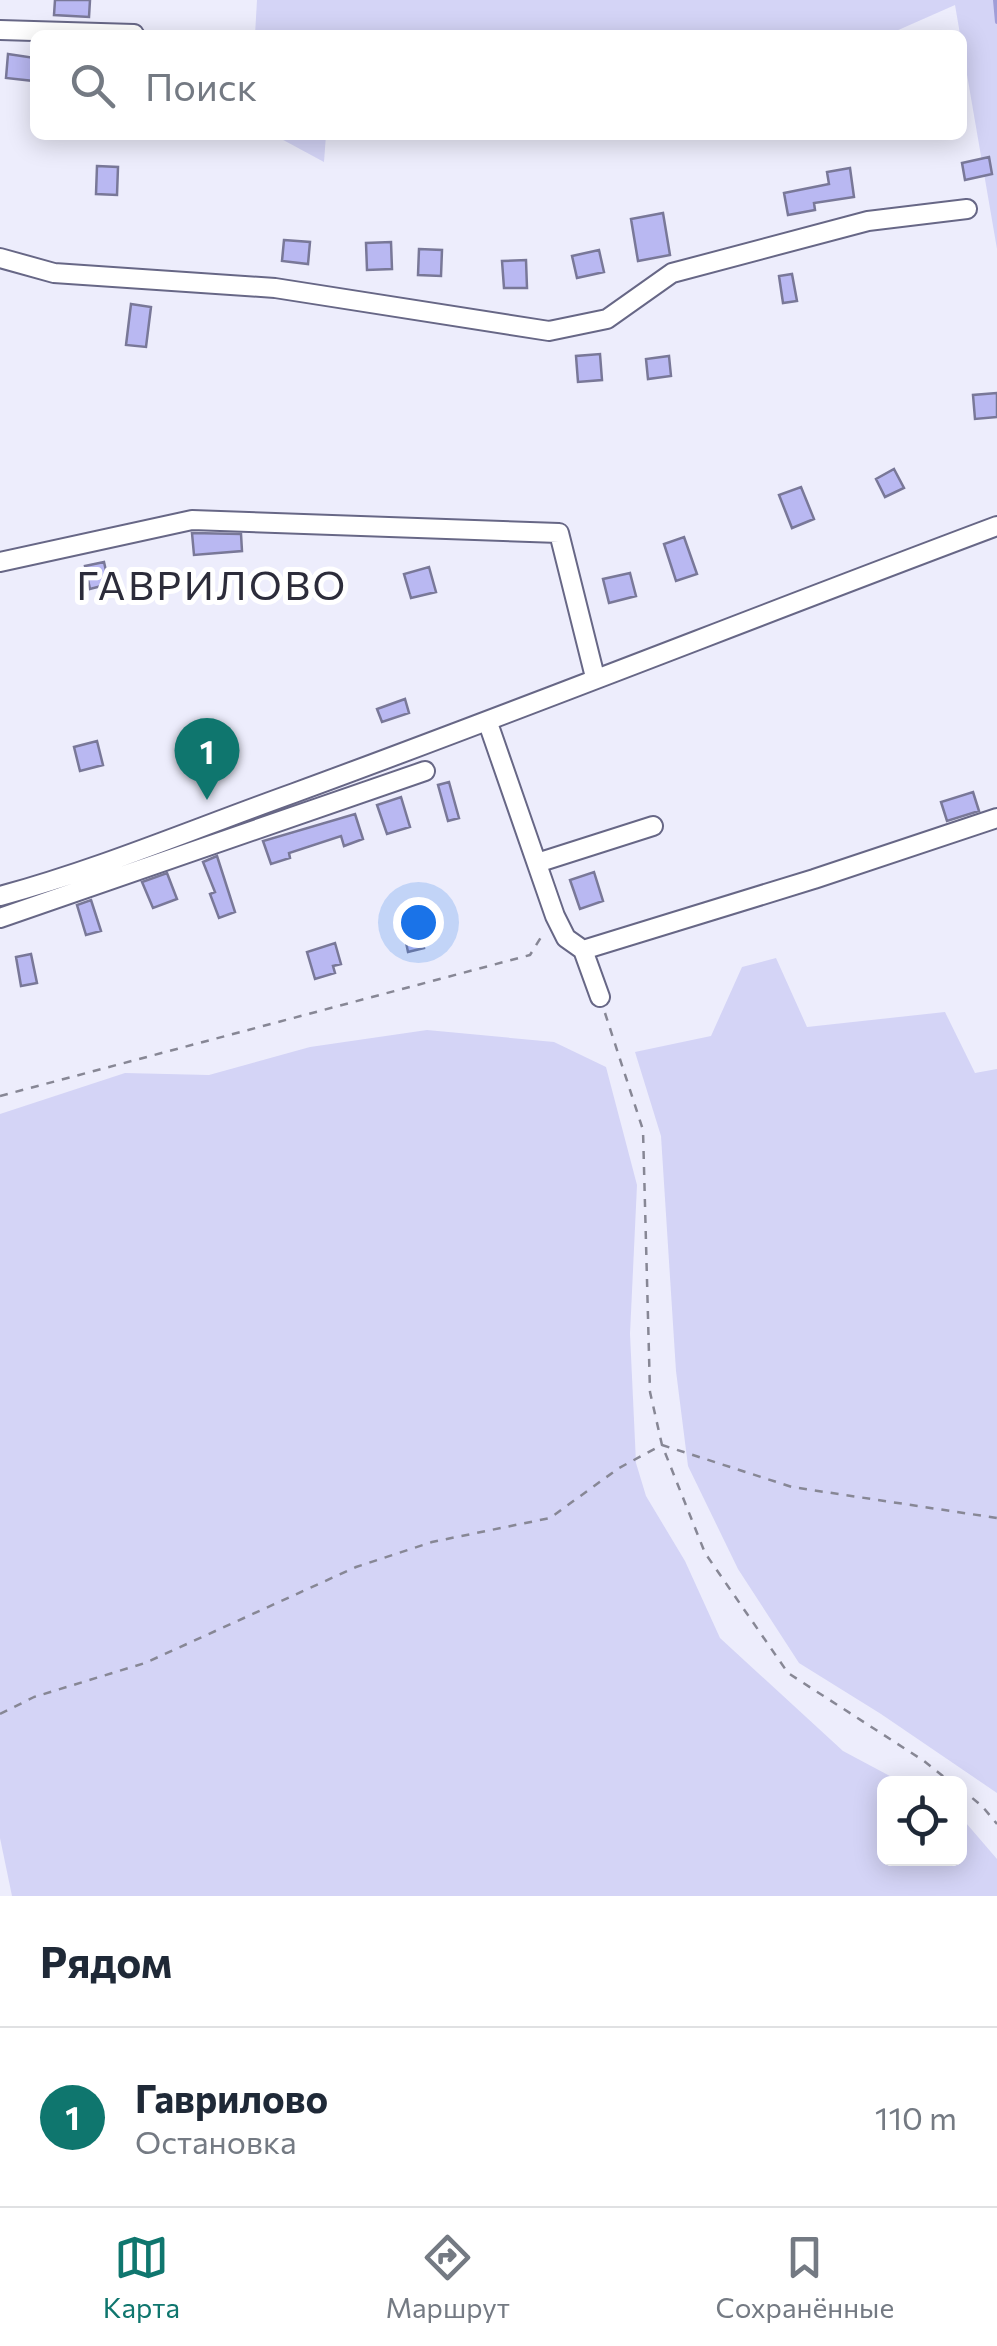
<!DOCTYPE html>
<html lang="ru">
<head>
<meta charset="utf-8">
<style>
  :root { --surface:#fff; --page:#f6f6f7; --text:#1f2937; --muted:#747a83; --line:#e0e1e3; --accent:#0f766e }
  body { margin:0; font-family:Commissioner,sans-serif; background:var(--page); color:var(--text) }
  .controls { position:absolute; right:30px; bottom:30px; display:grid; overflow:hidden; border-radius:15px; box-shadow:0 5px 25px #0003 }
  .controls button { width:90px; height:90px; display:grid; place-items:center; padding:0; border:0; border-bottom:2px solid var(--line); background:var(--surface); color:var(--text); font:50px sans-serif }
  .you { position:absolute; left:418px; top:922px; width:35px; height:35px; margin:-25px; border:8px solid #fff; border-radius:50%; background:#1a73e8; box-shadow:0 0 0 15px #1a73e833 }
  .badge { display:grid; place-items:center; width:65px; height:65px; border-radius:50%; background:var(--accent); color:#fff; font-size:32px; font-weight:700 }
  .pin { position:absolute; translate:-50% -82px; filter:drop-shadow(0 2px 5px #0008) }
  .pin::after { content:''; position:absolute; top:52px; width:35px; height:30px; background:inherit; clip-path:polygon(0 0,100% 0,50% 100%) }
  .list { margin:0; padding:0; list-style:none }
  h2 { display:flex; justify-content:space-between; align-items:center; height:130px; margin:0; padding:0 40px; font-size:42px }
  h2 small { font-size:32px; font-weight:400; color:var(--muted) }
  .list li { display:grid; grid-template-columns:65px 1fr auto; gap:30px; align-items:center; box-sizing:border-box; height:180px; padding:0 40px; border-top:2px solid var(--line) }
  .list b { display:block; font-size:38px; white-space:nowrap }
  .list p { margin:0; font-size:32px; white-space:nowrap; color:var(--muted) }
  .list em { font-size:32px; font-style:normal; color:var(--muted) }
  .icon { flex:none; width:55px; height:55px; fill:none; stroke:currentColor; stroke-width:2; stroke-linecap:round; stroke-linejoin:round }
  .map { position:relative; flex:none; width:997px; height:1896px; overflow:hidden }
  .search { position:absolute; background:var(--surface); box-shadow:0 5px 25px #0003; left:30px; right:30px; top:30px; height:110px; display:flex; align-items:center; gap:25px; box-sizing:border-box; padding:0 35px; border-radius:15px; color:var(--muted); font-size:38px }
  .sheet { height:310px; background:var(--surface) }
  nav { display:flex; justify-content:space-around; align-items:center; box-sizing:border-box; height:140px; border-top:2px solid var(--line); background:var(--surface); font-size:28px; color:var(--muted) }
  nav a { display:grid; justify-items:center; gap:5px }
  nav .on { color:var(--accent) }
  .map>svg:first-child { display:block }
  .green { fill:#d4d4f6 }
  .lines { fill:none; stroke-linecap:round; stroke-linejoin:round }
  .stream { stroke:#a09ed7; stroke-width:4 }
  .building { fill:#b9b8f2; stroke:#797898; stroke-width:2.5 }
  .minor-casing { stroke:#676786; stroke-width:22 }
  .path { stroke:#878795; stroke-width:2.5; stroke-dasharray:8 8; stroke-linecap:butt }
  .minor { stroke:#fff; stroke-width:18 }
  .labels { text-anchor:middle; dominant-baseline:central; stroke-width:10; stroke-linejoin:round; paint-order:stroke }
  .quarter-label { font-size:40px; letter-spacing:2.5px; fill:#2c2c3a; stroke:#fff }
</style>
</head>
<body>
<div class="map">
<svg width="997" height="1896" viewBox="0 0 997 1896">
  <rect width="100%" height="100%" fill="#ededfc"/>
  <path class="green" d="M257 0H997V249L955 5 887 35H255Z
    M274 135H326L324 162Z
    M776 958 807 1027 945 1012 975 1073 997 1069V1793L881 1714 799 1663 738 1569 688 1466 676 1371 661 1136 635 1052 711 1036 742 967Z
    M427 1030 554 1042 606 1067 637 1185 630 1334 636 1463 646 1496 685 1561 720 1638 843 1751 903 1783 884 1784V1858H960V1816L997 1859V1896H12L0 1838V1114L125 1073 209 1075 310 1047Z"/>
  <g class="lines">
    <path class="stream" d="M995 0 997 22"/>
  </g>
  <path class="building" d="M55 0H90L89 17 54 15Z
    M8 54 35 58 34 81 6 78Z
    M989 157 992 174 965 180 962 163Z
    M97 166 118 167 117 195 96 194Z
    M850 168 854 197 814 203 815 210 788 215 784 193 829 184 827 172Z
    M663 213 670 255 638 261 631 219Z
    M284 240 310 242 308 264 282 261Z
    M391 242 392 269 367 270 366 243Z
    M419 249 442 250 441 276 418 275Z
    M599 250 604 272 577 278 572 256Z
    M526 260 527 288H504L502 261Z
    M792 274 797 301 783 303 779 276Z
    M131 304 151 307 146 347 126 345Z
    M600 354 602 380 578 382 576 356Z
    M669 356 671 376 648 379 646 359Z
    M997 393V417L975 419 973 395Z
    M894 469 904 488 885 497 876 479Z
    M801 487 814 519 792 528 779 495Z
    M192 533 241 534 242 551 194 555Z
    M684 537 697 574 676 581 664 544Z
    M104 562 109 584 90 589 85 566Z
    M429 567 436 592 411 598 404 574Z
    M630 573 636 596 609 603 603 579Z
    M405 699 409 713 382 722 377 709Z
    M97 741 103 765 80 771 74 747Z
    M449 782 459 818 448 821 438 785Z
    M973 792 979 811 947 821 941 802Z
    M401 797 410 827 387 834 377 805Z
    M355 814 363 839 344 846 341 836 289 853 290 858 271 864 263 841Z
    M217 856 235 912 219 918 210 894 215 892 203 862Z
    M594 872 603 901 580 909 570 880Z
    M167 873 177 899 153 908 142 882Z
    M91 900 101 931 86 935 77 905Z
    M420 929 424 948 408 952 404 933Z
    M335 943 341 964 333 966 335 973 315 979 307 952Z
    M31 954 37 983 21 986 16 957Z"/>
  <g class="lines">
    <defs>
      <path id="minor" d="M0 30 134 34
        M0 258 54 273 275 288 549 331 607 319 672 273 868 221 967 209
        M0 562 192 520 559 533 595 677
        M488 723 555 916 566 938 583 950 600 997
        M537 863 653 826
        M0 896C100 869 196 828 294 793 529 707 762 614 997 526
        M0 918 425 771
        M583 950 814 879 997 818"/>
    </defs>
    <use href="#minor" class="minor-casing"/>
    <path class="path" d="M605 1013 643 1130 650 1392 662 1445 705 1553 788 1673 924 1761 953 1784
      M0 1096 530 955 543 934
      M0 1714 34 1697 145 1663 356 1567 432 1542 550 1518 619 1468 662 1445 792 1487 997 1518
      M960 1788 982 1806 997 1824"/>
    <use href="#minor" class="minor"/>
  </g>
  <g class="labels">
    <g class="quarter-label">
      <text x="212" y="583">ГАВРИЛОВО</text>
    </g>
  </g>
</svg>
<div class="controls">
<button><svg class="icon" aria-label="locate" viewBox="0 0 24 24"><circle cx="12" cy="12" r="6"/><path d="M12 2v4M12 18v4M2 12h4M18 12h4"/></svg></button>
</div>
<div class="you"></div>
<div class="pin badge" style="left:207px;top:800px">1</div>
<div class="search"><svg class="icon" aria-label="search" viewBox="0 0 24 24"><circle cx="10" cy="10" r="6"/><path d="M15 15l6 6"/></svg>Поиск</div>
</div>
<section class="sheet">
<h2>Рядом<small></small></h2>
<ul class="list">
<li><span class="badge">1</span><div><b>Гаврилово</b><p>Остановка</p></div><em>110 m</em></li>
</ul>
</section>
<nav>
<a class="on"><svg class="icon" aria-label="map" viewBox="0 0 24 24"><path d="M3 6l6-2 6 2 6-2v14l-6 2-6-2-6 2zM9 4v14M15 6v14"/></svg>Карта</a>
<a><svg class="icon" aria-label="directions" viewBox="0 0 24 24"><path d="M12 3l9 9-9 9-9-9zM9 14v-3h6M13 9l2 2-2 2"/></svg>Маршрут</a>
<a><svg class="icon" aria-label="saved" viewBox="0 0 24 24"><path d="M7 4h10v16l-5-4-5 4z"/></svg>Сохранённые</a>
</nav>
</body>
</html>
